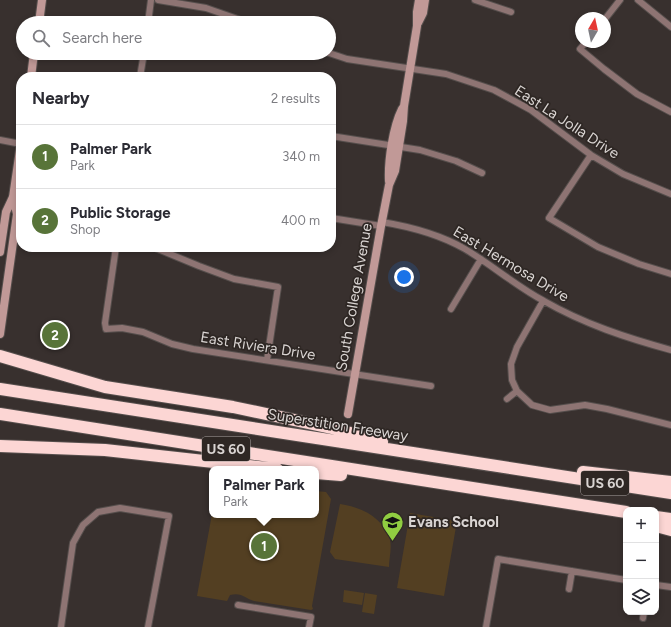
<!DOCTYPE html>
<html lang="en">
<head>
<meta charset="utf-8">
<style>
  :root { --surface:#fff; --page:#f2f2f3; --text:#2b2b33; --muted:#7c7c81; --line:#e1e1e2; --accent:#587439 }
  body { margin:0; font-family:Figtree,sans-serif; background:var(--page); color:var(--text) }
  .controls { position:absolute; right:12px; bottom:12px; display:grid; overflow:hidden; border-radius:8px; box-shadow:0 2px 6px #0003 }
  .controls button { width:36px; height:36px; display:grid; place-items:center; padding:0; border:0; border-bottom:1px solid var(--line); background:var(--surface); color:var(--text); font:20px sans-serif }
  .compass { position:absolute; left:575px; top:12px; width:36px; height:36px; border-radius:50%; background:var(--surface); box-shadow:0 2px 6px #0003; rotate:9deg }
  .you { position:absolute; left:404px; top:277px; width:14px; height:14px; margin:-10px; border:3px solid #fff; border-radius:50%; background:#1a73e8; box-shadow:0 0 0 6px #1a73e833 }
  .badge { display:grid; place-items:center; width:26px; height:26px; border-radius:50%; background:var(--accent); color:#fff; font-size:13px; font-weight:700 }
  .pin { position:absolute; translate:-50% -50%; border:2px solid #fff; box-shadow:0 1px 4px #0006 }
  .popup { position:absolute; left:209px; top:466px; width:110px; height:52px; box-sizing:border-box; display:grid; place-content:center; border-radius:8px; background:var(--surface); filter:drop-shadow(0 1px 3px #0005); font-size:13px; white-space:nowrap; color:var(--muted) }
  .popup b { font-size:15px; color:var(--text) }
  .popup::after { content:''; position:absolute; left:50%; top:100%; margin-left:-8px; border:8px solid transparent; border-top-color:var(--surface) }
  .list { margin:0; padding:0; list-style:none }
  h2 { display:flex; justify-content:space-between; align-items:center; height:52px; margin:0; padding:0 16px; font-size:17px }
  h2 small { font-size:13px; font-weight:400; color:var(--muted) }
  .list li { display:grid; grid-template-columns:26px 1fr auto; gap:12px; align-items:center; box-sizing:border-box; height:64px; padding:0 16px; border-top:1px solid var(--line) }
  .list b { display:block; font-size:15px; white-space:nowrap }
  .list p { margin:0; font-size:13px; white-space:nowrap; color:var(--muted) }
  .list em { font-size:13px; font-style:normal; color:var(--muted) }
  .icon { flex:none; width:22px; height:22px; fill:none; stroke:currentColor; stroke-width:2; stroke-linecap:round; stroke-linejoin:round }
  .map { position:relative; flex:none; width:671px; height:627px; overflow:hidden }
  .search { position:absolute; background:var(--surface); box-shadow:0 2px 6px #0003; left:16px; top:16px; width:320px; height:44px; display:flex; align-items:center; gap:10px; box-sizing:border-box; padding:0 14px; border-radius:22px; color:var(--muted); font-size:15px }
  .panel { position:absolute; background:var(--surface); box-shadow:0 2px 6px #0003; left:16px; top:72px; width:320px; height:180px; border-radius:16px }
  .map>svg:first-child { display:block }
  .green { fill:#533f22 }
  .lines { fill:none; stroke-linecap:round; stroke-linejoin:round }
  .street-casing { stroke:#554e4c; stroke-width:8 }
  .secondary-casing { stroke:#554e4c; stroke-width:10 }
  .highway-casing { stroke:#554e4c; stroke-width:14 }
  .street { stroke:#8e7473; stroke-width:6 }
  .secondary { stroke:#c19997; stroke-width:8 }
  .highway { stroke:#fcd6d4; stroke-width:12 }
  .labels { text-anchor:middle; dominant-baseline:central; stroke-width:3.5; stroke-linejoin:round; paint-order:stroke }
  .shield { fill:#2e2724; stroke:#a6a09e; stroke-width:1 }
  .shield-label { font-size:14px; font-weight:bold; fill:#d9d4d2 }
  .street-label { font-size:15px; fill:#d9d4d2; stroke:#2e2724 }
  .poi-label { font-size:15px; font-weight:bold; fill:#d9d4d2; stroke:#2e2724; text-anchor:start }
</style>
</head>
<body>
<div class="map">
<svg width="671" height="627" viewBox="0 0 671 627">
  <rect width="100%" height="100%" fill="#38302e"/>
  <path class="green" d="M316 491 326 492 331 499 312 606 313 609 311 610 254 601C244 598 242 592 230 595L227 601 197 596 212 514V515H316Z
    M340 504C361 507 383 517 390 540 392 548 389 559 389 567L335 559 330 552Z
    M410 513 457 521 444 596 397 588Z
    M344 590 364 593 362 605 343 602Z
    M365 593 377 595 374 614 362 612Z"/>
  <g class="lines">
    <defs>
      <path id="street" d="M158 0 206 8 249 23
        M475 0 511 12
        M638 0 671 27
        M605 19 620 0
        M148 23 151 0
        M586 42 580 49 604 69 637 94 671 112
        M329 53 347 59 446 74 494 90 531 110 591 155 623 174 671 194
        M140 77 144 53
        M331 136 420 150 456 161 482 173
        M0 140 21 144
        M591 155 549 218 598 247 639 264 671 274
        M331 218 381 226
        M382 222C412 227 439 234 465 249 492 265 516 286 544 301 584 324 627 338 671 350
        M116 247 105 323 106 329 122 328 143 332 172 344 193 349 431 386
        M153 247 199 266 234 279 278 287 267 360
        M543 301 517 347 511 364 512 380 517 391 532 405 550 410 585 405 607 409 671 425
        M451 309 481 259
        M507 399 517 391
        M656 585 671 587
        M569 589 572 571
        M238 605 311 617 309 627
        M643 618 644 612
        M61 627 73 543 83 525 98 512 120 508 169 516 148 627
        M486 627 498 559 626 580"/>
      <path id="secondary" d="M39 23 42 0
        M418 23 423 13 425 0
        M31 77 34 53
        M389 181C388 161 393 127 402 109
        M0 252 6 212 13 197 21 143
        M0 334 17 214 13 197
        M348 414 381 226 389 185 395 171 403 121 404 106 417 26V12L419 0"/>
      <path id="highway" d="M0 356 105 387 233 407 336 429 382 442
        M0 389 671 493
        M0 414 626 512
        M0 446 105 450 277 469
        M583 472 671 482
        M316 473 341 475
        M656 517 671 519
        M656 526 671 530"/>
    </defs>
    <use href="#street" class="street-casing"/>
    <use href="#secondary" class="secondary-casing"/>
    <use href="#highway" class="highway-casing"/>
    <use href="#street" class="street"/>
    <use href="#secondary" class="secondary"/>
    <use href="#highway" class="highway"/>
  </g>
  <defs>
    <symbol id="school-pin" viewBox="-11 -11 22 30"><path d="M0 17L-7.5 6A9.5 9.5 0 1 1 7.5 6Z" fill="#90cd41" stroke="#2e2724"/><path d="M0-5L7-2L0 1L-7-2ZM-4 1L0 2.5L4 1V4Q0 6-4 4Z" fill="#111"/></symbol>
  </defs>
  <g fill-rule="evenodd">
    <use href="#school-pin" x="380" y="510" width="25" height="34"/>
  </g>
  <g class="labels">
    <g class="shield">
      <rect x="202" y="437" width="48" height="24" rx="3"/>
      <rect x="581" y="471" width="48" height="24" rx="3"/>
    </g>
    <g class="shield-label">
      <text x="226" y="449">US 60</text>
      <text x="605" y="483">US 60</text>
    </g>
    <g class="street-label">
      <text transform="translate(567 122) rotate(33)">East La Jolla Drive</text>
      <text transform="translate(511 264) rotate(31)">East Hermosa Drive</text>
      <text transform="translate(354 297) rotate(-80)">South College Avenue</text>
      <text transform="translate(258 346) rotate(9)">East Riviera Drive</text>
      <text transform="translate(338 425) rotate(9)">Superstition Freeway</text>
    </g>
    <g class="poi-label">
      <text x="408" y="522">Evans School</text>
    </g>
  </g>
</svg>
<div class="controls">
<button>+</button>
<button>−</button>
<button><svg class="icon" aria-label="layers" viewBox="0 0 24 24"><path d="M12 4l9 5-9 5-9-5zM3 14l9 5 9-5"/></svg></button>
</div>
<svg class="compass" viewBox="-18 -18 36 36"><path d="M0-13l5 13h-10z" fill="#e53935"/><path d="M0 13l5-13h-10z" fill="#7c7c81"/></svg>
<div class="you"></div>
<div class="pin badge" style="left:264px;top:546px">1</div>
<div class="popup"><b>Palmer Park</b>Park</div>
<div class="pin badge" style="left:55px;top:335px">2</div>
<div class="search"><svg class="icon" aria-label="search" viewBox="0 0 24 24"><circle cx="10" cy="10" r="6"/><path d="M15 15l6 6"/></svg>Search here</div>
<section class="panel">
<h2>Nearby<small>2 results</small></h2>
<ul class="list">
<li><span class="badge">1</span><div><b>Palmer Park</b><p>Park</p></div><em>340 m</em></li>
<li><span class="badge">2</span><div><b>Public Storage</b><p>Shop</p></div><em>400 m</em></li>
</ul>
</section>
</div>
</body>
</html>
